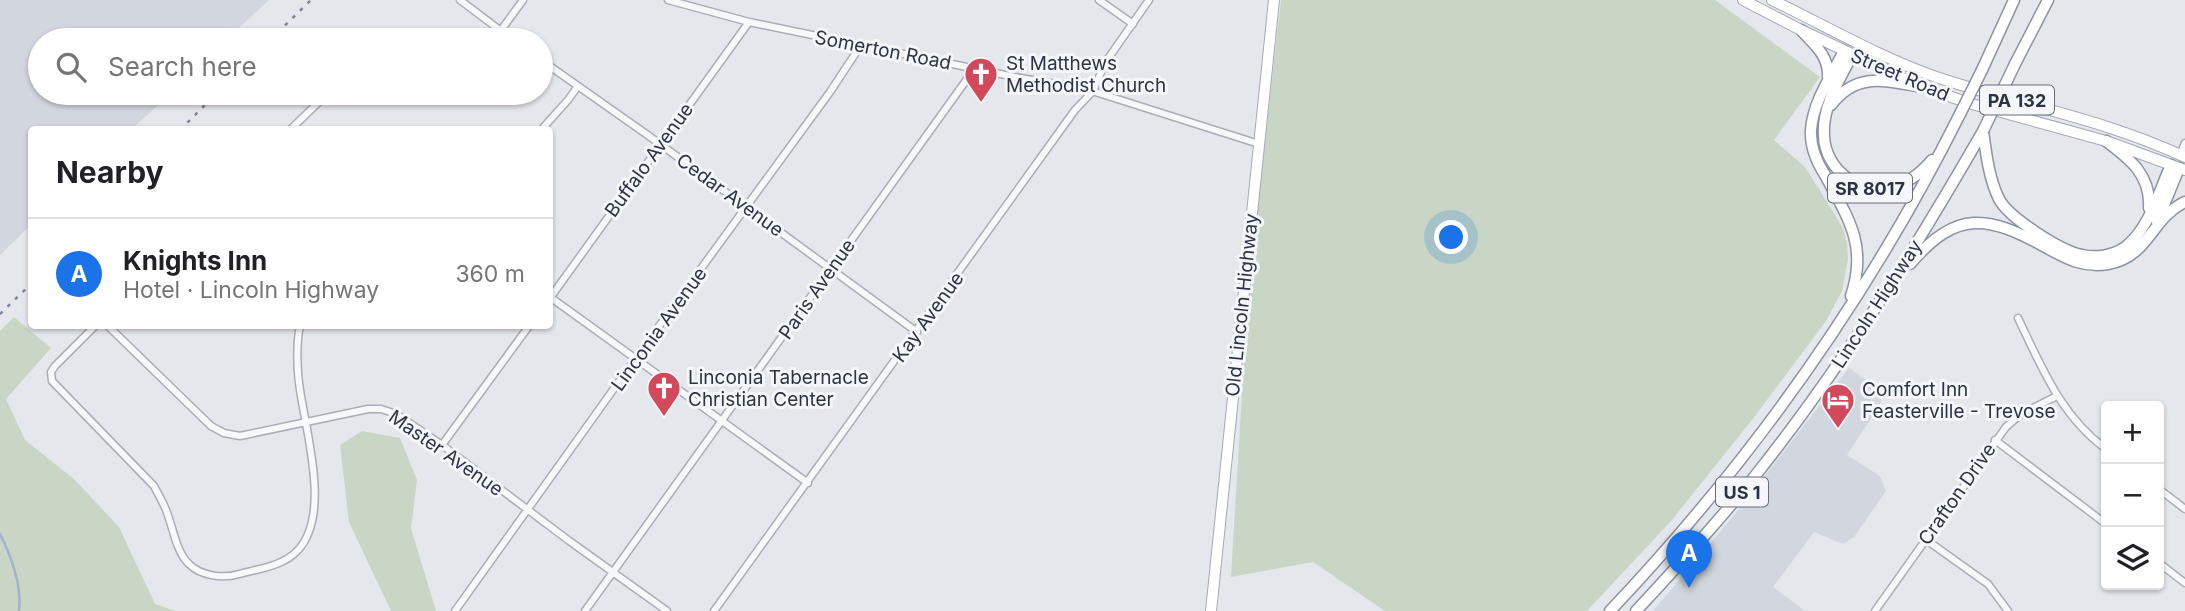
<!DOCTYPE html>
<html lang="en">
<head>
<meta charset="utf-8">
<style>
  :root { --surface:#fff; --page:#f6f6f6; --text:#202124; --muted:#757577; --line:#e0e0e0; --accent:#1a73e8 }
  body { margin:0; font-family:Inter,sans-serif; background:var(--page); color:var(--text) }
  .controls { position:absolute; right:21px; bottom:21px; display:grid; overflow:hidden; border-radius:7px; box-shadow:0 2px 5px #0004 }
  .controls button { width:63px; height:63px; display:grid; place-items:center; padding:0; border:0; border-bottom:2px solid var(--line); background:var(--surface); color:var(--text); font:35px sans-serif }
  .you { position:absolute; left:1452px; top:238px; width:24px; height:24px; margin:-18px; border:5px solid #fff; border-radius:50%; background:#1a73e8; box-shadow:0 0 0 10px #1a73e833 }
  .badge { display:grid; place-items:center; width:46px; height:46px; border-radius:50%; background:var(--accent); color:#fff; font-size:23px; font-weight:700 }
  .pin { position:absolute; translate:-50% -58px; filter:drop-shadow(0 2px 4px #0008) }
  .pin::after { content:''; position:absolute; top:37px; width:24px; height:21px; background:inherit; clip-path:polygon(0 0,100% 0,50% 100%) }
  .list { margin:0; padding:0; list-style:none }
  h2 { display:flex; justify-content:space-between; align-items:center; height:91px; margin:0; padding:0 28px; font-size:30px }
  h2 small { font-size:23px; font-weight:400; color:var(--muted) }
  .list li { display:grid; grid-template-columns:46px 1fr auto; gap:21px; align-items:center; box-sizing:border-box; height:112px; padding:0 28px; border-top:2px solid var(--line) }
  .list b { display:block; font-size:26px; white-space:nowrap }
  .list p { margin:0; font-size:23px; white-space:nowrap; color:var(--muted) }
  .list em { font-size:23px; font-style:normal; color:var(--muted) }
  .icon { flex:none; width:38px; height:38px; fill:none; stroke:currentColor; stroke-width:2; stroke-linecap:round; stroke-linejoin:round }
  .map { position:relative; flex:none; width:2185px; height:611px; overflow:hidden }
  .search { position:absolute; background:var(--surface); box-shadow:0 2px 5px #0004; left:28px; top:28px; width:525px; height:77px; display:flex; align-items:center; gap:18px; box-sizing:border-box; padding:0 24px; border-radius:38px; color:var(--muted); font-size:26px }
  .panel { position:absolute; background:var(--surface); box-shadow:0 2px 5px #0004; left:28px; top:126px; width:525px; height:203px; border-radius:7px }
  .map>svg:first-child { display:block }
  .built { fill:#d2d6de }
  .green { fill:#c9d6c5 }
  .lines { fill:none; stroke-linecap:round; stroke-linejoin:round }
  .stream { stroke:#9fb4cc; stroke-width:2.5 }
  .street-casing { stroke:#a9aeb7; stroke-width:9 }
  .primary-casing { stroke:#a3abb8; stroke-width:12 }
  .highway-casing { stroke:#8b94a3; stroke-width:13 }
  .street { stroke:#f7f8fa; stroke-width:6 }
  .primary { stroke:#fff; stroke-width:10 }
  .highway { stroke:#fff; stroke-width:10 }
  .rail { stroke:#7d8696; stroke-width:2.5; stroke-dasharray:3.5 7; stroke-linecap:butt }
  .highway-bridge-casing { stroke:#8b94a3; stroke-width:13; stroke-linecap:butt }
  .highway-bridge { stroke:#fff; stroke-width:10 }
  .labels { text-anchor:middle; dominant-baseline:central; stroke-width:6; stroke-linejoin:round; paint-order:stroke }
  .shield { fill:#f4f6f9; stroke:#676e7b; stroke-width:2 }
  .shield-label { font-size:18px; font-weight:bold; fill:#2b3445 }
  .street-label { font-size:19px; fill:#2b3445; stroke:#f4f6f9 }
  .poi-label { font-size:19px; fill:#2b3445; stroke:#f4f6f9; text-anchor:start }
</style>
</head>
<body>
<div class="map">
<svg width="2185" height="611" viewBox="0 0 2185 611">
  <rect width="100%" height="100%" fill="#e4e7ec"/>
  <path class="built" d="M0 0H269L226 40H40V93H171L132 129 32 130 31 225 0 255Z
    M1849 368 1875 386 1881 394V403L1847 455 1880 476 1886 491 1854 537 1843 544 1814 532 1773 587 1805 611H1653L1736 513Z"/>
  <path class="green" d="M1281 0H1715L1820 77 1774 140 1805 167 1843 228 1847 244 1848 259 1842 291 1826 321 1755 416 1671 521 1587 611H1385L1313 562 1231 577 1248 291Z
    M14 317 51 348 6 399 25 440 74 479 119 527 155 604 176 611H0V331Z
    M362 431 400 438 417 480 411 528 436 611H391L349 522 340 445Z"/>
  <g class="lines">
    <path class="stream" d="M0 534C11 556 22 586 19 611"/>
    <defs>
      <path id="street" d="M460 0 513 40
        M668 0 749 22 1015 77 1089 90 1259 144
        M1099 0 1133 24
        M494 40 523 0
        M541 60 649 136 917 332
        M290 130 328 93
        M541 130 568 100 578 86
        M2180 155 2185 143
        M550 297 808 483
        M550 298 749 22
        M2018 318C2042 368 2061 416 2106 449
        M95 326 55 366 51 372 52 381 154 486C158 494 163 502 166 510 173 527 176 552 189 564 201 576 223 579 239 574 258 569 284 566 298 550 331 515 306 432 300 390 297 372 296 343 300 326
        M108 326 211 426 224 433 240 436 368 409H381L396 414 442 445 568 540 667 611
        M1995 440 2106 524
        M442 445 529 326
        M2159 489 2185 509
        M1925 539 1988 584 2008 611
        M2159 563 2185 583
        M455 611 643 348 830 92 861 45
        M585 611 975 68
        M714 611 1075 110 1093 91 1105 63 1149 0
        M1875 611 2006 427 2021 414 2057 396"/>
      <path id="primary" d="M1743 0 1801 30 1922 87 1972 104 2106 141 2185 170
        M1772 0C1826 26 1879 57 1936 77 2020 105 2104 119 2185 157
        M1211 611 1274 0"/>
      <path id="highway" d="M1801 30C1815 45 1829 56 1828 77
        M1844 51C1831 76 1813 102 1811 130 1810 147 1816 161 1825 175 1848 218 1868 245 1851 296
        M1852 55C1839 81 1822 106 1824 136 1825 169 1859 196 1892 187 1909 183 1921 173 1932 160
        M2015 64 2048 0
        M1982 70 2014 0
        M1831 105C1857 71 1886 81 1922 87
        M1983 131C1986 153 1989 179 1999 199 2009 218 2061 251 2082 255 2096 258 2112 256 2124 248 2149 230 2159 191 2171 165
        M2106 141C2130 159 2151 175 2149 208
        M2157 222 2179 168
        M1910 264C1957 209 1988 215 2047 248 2067 259 2084 268 2108 264 2149 257 2151 218 2185 202
        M1610 611C1750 463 1869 296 1960 114
        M1636 611C1677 567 1717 523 1755 476 1841 368 1914 251 1983 131"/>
    </defs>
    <use href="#street" class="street-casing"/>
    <use href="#primary" class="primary-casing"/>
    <use href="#highway" class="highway-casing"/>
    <use href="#street" class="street"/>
    <use href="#primary" class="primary"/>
    <use href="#highway" class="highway"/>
    <path class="rail" d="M270 40 311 0
      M180 130 217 93
      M0 314 32 283"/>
    <defs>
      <path id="highway-bridge" d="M1960 114 1982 70
        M1983 131 2015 64"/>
    </defs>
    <use href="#highway-bridge" class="highway-bridge-casing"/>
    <use href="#highway-bridge" class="highway-bridge"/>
  </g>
  <defs>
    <symbol id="church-pin" viewBox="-11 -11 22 30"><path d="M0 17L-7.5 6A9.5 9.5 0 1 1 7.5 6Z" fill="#d1495b" stroke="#f4f6f9"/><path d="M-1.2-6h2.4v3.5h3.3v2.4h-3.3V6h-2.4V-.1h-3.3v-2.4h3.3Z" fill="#fff"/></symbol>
    <symbol id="hotel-pin" viewBox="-11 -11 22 30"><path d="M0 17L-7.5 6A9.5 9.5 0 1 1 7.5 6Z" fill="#d1495b" stroke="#f4f6f9"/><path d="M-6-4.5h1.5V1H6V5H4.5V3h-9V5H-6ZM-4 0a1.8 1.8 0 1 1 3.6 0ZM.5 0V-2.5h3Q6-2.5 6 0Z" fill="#fff"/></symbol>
  </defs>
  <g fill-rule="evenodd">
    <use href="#church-pin" x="962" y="55" width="38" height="52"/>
    <use href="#church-pin" x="645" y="369" width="38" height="52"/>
    <use href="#hotel-pin" x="1819" y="381" width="38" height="52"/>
  </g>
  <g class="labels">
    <g class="shield">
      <rect x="1980" y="85.5" width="74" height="29" rx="5"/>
      <rect x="1828" y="173.5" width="84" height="29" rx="5"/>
      <rect x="1716" y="477.5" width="52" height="29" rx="5"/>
    </g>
    <g class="shield-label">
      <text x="2017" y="100">PA 132</text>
      <text x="1870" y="188">SR 8017</text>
      <text x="1742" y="492">US 1</text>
    </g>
    <g class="street-label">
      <text transform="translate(883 50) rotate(11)">Somerton Road</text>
      <text transform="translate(1900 75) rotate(23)">Street Road</text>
      <text transform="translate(649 160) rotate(-54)">Buffalo Avenue</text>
      <text transform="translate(730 195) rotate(36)">Cedar Avenue</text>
      <text transform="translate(817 289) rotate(-55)">Paris Avenue</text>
      <text transform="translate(1877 304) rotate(-57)">Lincoln Highway</text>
      <text transform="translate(1242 305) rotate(-84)">Old Lincoln Highway</text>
      <text transform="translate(928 317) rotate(-54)">Kay Avenue</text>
      <text transform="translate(659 329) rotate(-54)">Linconia Avenue</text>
      <text transform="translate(446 453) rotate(35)">Master Avenue</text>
      <text transform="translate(1957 494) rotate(-55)">Crafton Drive</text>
    </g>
    <g class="poi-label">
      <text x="1006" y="63">St Matthews<tspan x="1006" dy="22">Methodist Church</tspan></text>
      <text x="688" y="377">Linconia Tabernacle<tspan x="688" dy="22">Christian Center</tspan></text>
      <text x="1862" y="389">Comfort Inn<tspan x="1862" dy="22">Feasterville - Trevose</tspan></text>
    </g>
  </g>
</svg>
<div class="controls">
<button>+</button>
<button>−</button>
<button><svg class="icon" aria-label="layers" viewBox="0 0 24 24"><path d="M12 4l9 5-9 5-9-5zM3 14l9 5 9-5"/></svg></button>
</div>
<div class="you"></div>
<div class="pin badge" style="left:1689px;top:588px">A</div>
<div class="search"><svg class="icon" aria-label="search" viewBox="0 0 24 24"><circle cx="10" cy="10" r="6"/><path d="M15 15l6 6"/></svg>Search here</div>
<section class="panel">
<h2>Nearby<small></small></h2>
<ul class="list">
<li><span class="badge">A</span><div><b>Knights Inn</b><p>Hotel · Lincoln Highway</p></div><em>360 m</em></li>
</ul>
</section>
</div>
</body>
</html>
